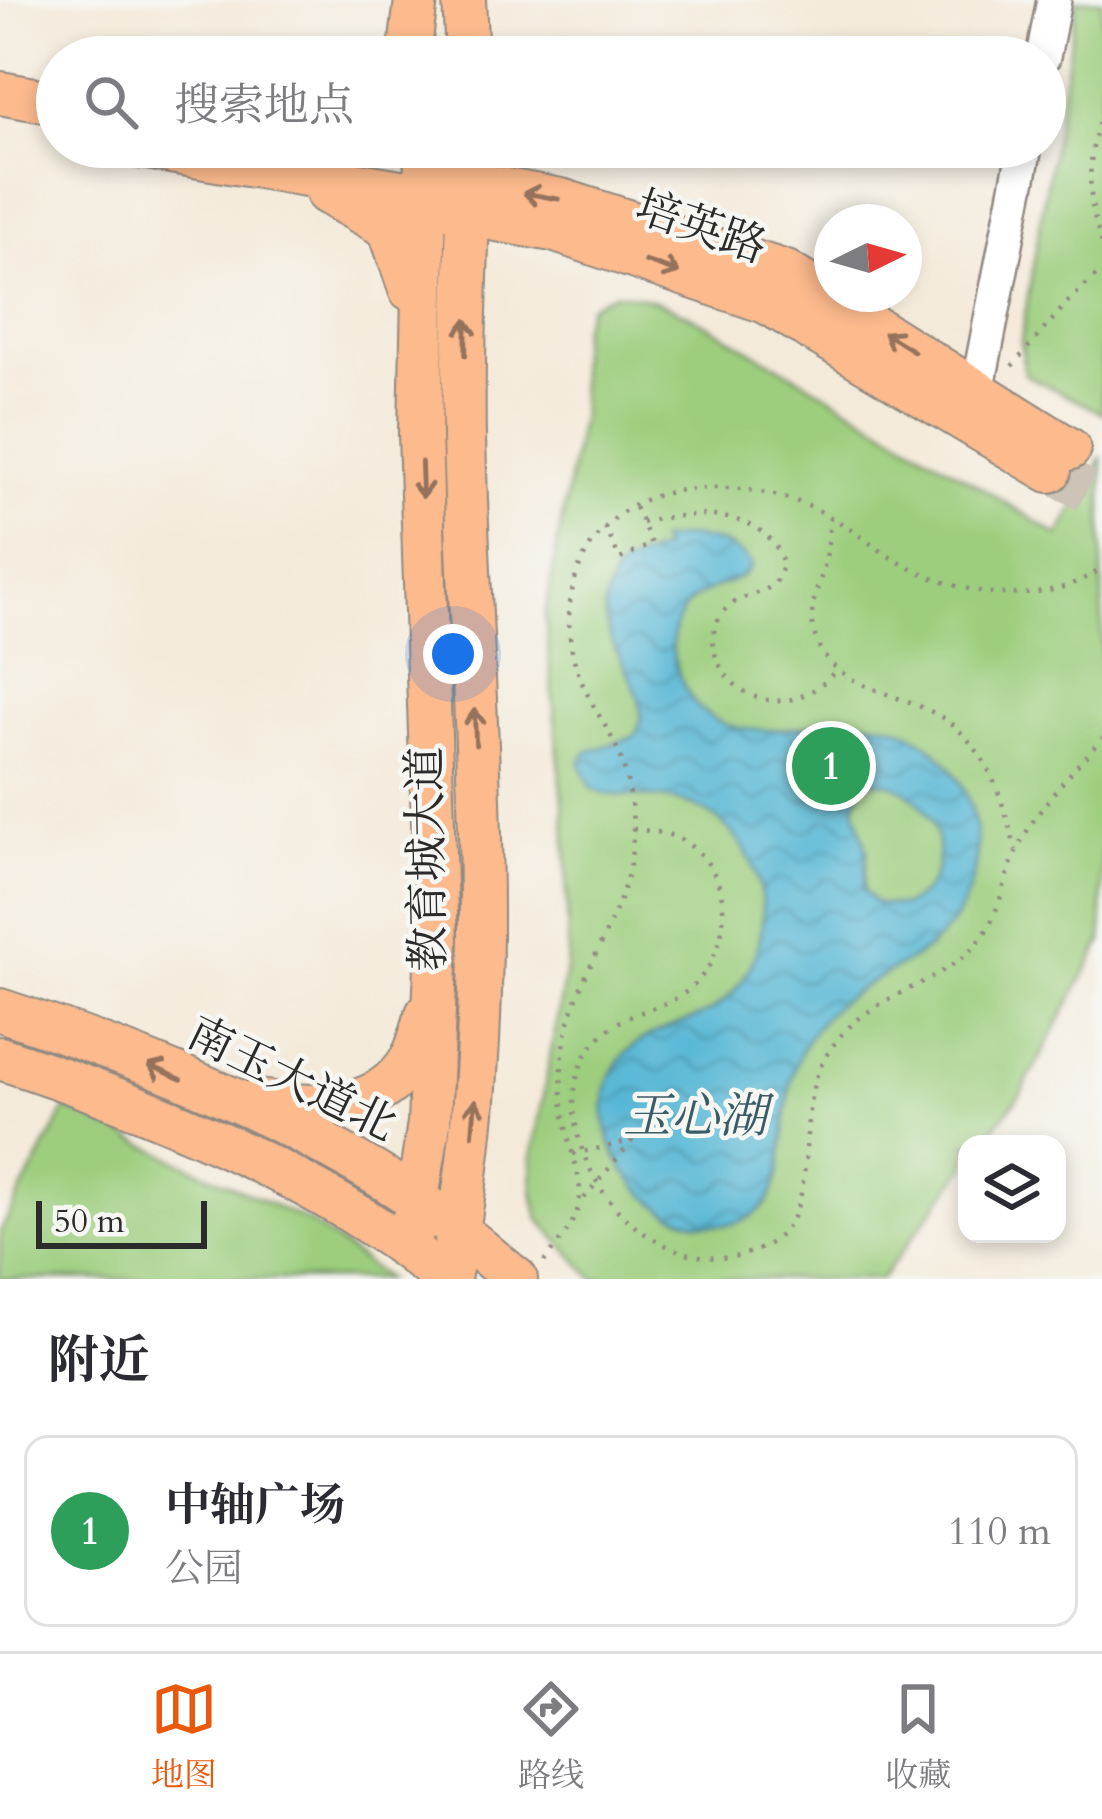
<!DOCTYPE html>
<html lang="zh">
<head>
<meta charset="utf-8">
<style>
  :root { --surface:#fff; --page:#f7f7f7; --text:#2b2b33; --muted:#7c7c81; --line:#e1e1e2; --accent:#ea580c }
  body { margin:0; font-family:Cardo,"Noto Serif SC",serif; background:var(--page); color:var(--text) }
  .controls { position:absolute; right:36px; bottom:36px; display:grid; overflow:hidden; border-radius:24px; box-shadow:0 6px 18px #0003 }
  .controls button { width:108px; height:108px; display:grid; place-items:center; padding:0; border:0; border-bottom:3px solid var(--line); background:var(--surface); color:var(--text); font:60px sans-serif }
  .compass { position:absolute; left:814px; top:204px; width:108px; height:108px; border-radius:50%; background:var(--surface); box-shadow:0 6px 18px #0003; rotate:85deg }
  .scale { position:absolute; left:36px; bottom:30px; width:171px; box-sizing:border-box; padding-left:12px; border:6px solid #2b2b2b; border-top:0; font-size:33px; line-height:42px; white-space:nowrap; color:#2b2b2b; -webkit-text-stroke:9px #f6f6f2; paint-order:stroke }
  .you { position:absolute; left:453px; top:654px; width:42px; height:42px; margin:-30px; border:9px solid #fff; border-radius:50%; background:#1a73e8; box-shadow:0 0 0 18px #1a73e833 }
  .badge { display:grid; place-items:center; width:78px; height:78px; border-radius:50%; background:var(--accent); color:#fff; font-size:39px; font-weight:700 }
  .pin { position:absolute; translate:-50% -50%; border:6px solid #fff; box-shadow:0 3px 12px #0006 }
  .list { margin:0; padding:0; list-style:none }
  h2 { display:flex; justify-content:space-between; align-items:center; height:156px; margin:0; padding:0 48px; font-size:51px }
  h2 small { font-size:39px; font-weight:400; color:var(--muted) }
  .list li { display:grid; grid-template-columns:78px 1fr auto; gap:36px; align-items:center; box-sizing:border-box; height:192px; margin:0 24px 24px; padding:0 24px; border:3px solid var(--line); border-radius:24px }
  .list b { display:block; font-size:45px; white-space:nowrap }
  .list p { margin:0; font-size:39px; white-space:nowrap; color:var(--muted) }
  .list em { font-size:39px; font-style:normal; color:var(--muted) }
  .icon { flex:none; width:66px; height:66px; fill:none; stroke:currentColor; stroke-width:2; stroke-linecap:round; stroke-linejoin:round }
  .map { position:relative; flex:none; width:1102px; height:1279px; overflow:hidden }
  .search { position:absolute; background:var(--surface); box-shadow:0 6px 18px #0003; left:36px; right:36px; top:36px; height:132px; display:flex; align-items:center; gap:30px; box-sizing:border-box; padding:0 42px; border-radius:66px; color:var(--muted); font-size:45px }
  .sheet { height:372px; background:var(--surface) }
  nav { display:flex; justify-content:space-around; align-items:center; box-sizing:border-box; height:168px; border-top:3px solid var(--line); background:var(--surface); font-size:33px; color:var(--muted) }
  nav a { display:grid; justify-items:center; gap:6px }
  nav .on { color:var(--accent) }
  .map>svg:first-child { display:block }
  .park { fill:#9dce7e; stroke:#647c54; stroke-width:3 }
  .water { fill:url(#water-waves); stroke:#407180; stroke-width:3; fill-rule:evenodd }
  .lines { fill:none; stroke-linecap:round; stroke-linejoin:round }
  .major-tunnel { stroke:#ccc4b7; stroke-width:42; stroke-dasharray:42 21; stroke-linecap:butt }
  .minor-casing { stroke:#908a82; stroke-width:38 }
  .major-casing { stroke:#908a82; stroke-width:46 }
  .path { stroke:#908a82; stroke-width:4.5; stroke-dasharray:3 9; stroke-linecap:butt }
  .minor { stroke:#fff; stroke-width:33 }
  .major { stroke:#fcba8d; stroke-width:42 }
  .path-bridge { stroke:#908a82; stroke-width:4.5; stroke-dasharray:3 9; stroke-linecap:butt }
  .oneway { stroke:#94725c }
  .labels { text-anchor:middle; dominant-baseline:central; stroke-width:9; stroke-linejoin:round; paint-order:stroke }
  .street-label { font-size:45px; fill:#2b2b2b; stroke:#f6f6f2 }
  .water-label { font-size:48px; font-style:italic; fill:#3a5c66; stroke:#f6f6f2 }
</style>
</head>
<body>
<div class="map">
<svg width="1102" height="1279" viewBox="0 0 1102 1279">
  <defs>
    <pattern id="water-waves" width="16" height="10" patternUnits="userSpaceOnUse" patternTransform="scale(3)"><rect width="16" height="10" fill="#56b7d5"/><path d="M0 5q4-4 8 0t8 0" fill="none" stroke="#4795ad"/></pattern>
  </defs>
  <rect width="100%" height="100%" fill="#f6f6f2"/>
  <filter id="ink" filterUnits="userSpaceOnUse"><feTurbulence type="fractalNoise" baseFrequency=".00833" numOctaves="2"/><feDisplacementMap in="SourceGraphic" scale="24" xChannelSelector="R" yChannelSelector="G"/><feConvolveMatrix kernelMatrix="1 2 1 2 8 2 1 2 1" color-interpolation-filters="sRGB"/></filter>
  <filter id="wash" filterUnits="userSpaceOnUse"><feTurbulence type="fractalNoise" baseFrequency=".004" numOctaves="4" result="noise"/><feDisplacementMap in="SourceGraphic" scale="48" xChannelSelector="R" yChannelSelector="G"/><feGaussianBlur stdDeviation="2.7" result="paint"/><feColorMatrix in="noise" values="0 0 0 0 0 0 0 0 0 0 0 0 0 0 0 0 0 1.4 0 .05"/><feComposite in="paint" operator="in"/></filter>
  <g filter="url(#wash)">
    <rect width="100%" height="100%" fill="#f4eada"/>
    <path class="park" d="M1077 0H1102V413L1024 374 1021 340Z
      M614 293C668 296 719 333 766 359 865 415 962 475 1059 536L1102 456V942L1020 1095 982 1144H967V1165L881 1279H594L539 1219 533 1192 532 1158 568 958 566 834 545 615 581 414 578 361 581 329 589 306Z
      M66 1108 311 1223 387 1279H0V1232Z"/>
    <path class="water" d="M686 537C711 539 736 544 752 565 737 590 699 582 681 614 669 634 671 655 679 675 713 767 813 713 881 723 910 727 937 749 954 772 995 831 979 916 918 955 870 986 830 994 802 1050 778 1097 792 1176 764 1206 739 1232 702 1228 672 1214 611 1183 574 1090 638 1043 665 1023 700 1024 726 999 784 945 771 844 699 808 668 793 635 799 602 793L591 787 580 763 587 752 634 737C663 691 591 646 607 595 609 587 613 575 619 569 628 560 649 555 662 549L659 541ZM873 781C920 782 953 837 932 880 927 892 914 899 904 906L877 904 864 891 867 850 855 807 862 786Z"/>
  </g>
  <g filter="url(#ink)">
    <g class="lines">
      <path class="major-tunnel" d="M1050 471 1102 499"/>
      <defs>
        <path id="minor" d="M1043 57 1054 0
          M969 409 977 391 1025 147"/>
        <path id="major" d="M464 0 467 57
          M409 57 416 0
          M0 93 57 103
          M141 147 424 195 469 215 553 230 766 302 1050 471
          M448 174 469 183 561 200 786 272 1069 449
          M327 193 389 228 410 289
          M0 1010C138 1055 295 1118 416 1199 451 1222 483 1253 516 1279
          M0 1058C136 1102 318 1176 429 1266
          M257 1101C314 1108 376 1116 411 1059 419 1046 422 1028 427 1014
          M409 1250 429 1123 437 943 420 434 426 147
          M449 1279C506 1002 471 718 464 437 462 341 468 243 470 147"/>
      </defs>
      <use href="#minor" class="minor-casing"/>
      <use href="#major" class="major-casing"/>
      <path class="path" d="M1102 111C1087 155 1086 200 1102 244
        M1012 366 1068 302 1102 270
        M830 517C829 532 828 548 825 563 820 585 809 602 813 626 823 696 912 688 956 728 993 760 1003 805 1016 850
        M642 523C685 510 775 507 783 567L775 584C759 595 738 596 725 610 681 659 769 748 836 670
        M605 527 620 559 652 544 634 505
        M633 829C651 831 669 832 685 842 735 874 734 945 694 985 671 1008 639 1008 613 1026 544 1074 577 1178 632 1224 660 1248 705 1265 742 1255 833 1232 790 1131 820 1068 855 993 927 995 975 946 1000 920 1003 877 1019 846 1039 805 1072 772 1102 738
        M544 1262C556 1245 572 1228 578 1208 585 1182 571 1155 566 1128 561 1102 560 1074 564 1047 574 970 633 912 633 832 633 808 629 784 622 761 612 732 592 708 581 680 556 620 570 547 626 510 650 494 676 490 704 488 745 486 790 495 827 515 851 528 872 546 895 560 958 596 1040 611 1102 568"/>
      <use href="#minor" class="minor"/>
      <use href="#major" class="major"/>
      <path class="path-bridge" d="M573 1154 632 1141 580 1203"/>
    </g>
    <defs><path id="oneway-shaft" d="M-6 0H5M1.5-3L5.5 0L1.5 3" fill="none" stroke-width="1.6" stroke-linecap="round" stroke-linejoin="round" transform="scale(3)"/></defs>
    <g class="oneway">
      <use href="#oneway-shaft" transform="translate(541 196) rotate(-170)"/>
      <use href="#oneway-shaft" transform="translate(662 267) rotate(19)"/>
      <use href="#oneway-shaft" transform="translate(466 337) rotate(-89)"/>
      <use href="#oneway-shaft" transform="translate(899 342) rotate(-148)"/>
      <use href="#oneway-shaft" transform="translate(422 480) rotate(88)"/>
      <use href="#oneway-shaft" transform="translate(475 727) rotate(-92)"/>
      <use href="#oneway-shaft" transform="translate(165 1072) rotate(-156)"/>
      <use href="#oneway-shaft" transform="translate(474 1117) rotate(-85)"/>
    </g>
  </g>
  <g class="labels">
    <g class="street-label">
      <text transform="translate(701 227) rotate(19)">培英路</text>
      <text transform="translate(427 859) rotate(-91)">教育城大道</text>
      <text transform="translate(292 1079) rotate(26)">南玉大道北</text>
    </g>
    <g class="water-label">
      <text x="695" y="1116">玉心湖</text>
    </g>
  </g>
</svg>
<div class="controls">
<button><svg class="icon" aria-label="layers" viewBox="0 0 24 24"><path d="M12 4l9 5-9 5-9-5zM3 14l9 5 9-5"/></svg></button>
</div>
<svg class="compass" viewBox="-18 -18 36 36"><path d="M0-13l5 13h-10z" fill="#e53935"/><path d="M0 13l5-13h-10z" fill="#7c7c81"/></svg>
<div class="scale">50 m</div>
<div class="you"></div>
<div class="pin badge" style="left:831px;top:766px;background:#2e9e5b">1</div>
<div class="search"><svg class="icon" aria-label="search" viewBox="0 0 24 24"><circle cx="10" cy="10" r="6"/><path d="M15 15l6 6"/></svg>搜索地点</div>
</div>
<section class="sheet">
<h2>附近<small></small></h2>
<ul class="list">
<li><span class="badge" style="background:#2e9e5b">1</span><div><b>中轴广场</b><p>公园</p></div><em>110 m</em></li>
</ul>
</section>
<nav>
<a class="on"><svg class="icon" aria-label="map" viewBox="0 0 24 24"><path d="M3 6l6-2 6 2 6-2v14l-6 2-6-2-6 2zM9 4v14M15 6v14"/></svg>地图</a>
<a><svg class="icon" aria-label="directions" viewBox="0 0 24 24"><path d="M12 3l9 9-9 9-9-9zM9 14v-3h6M13 9l2 2-2 2"/></svg>路线</a>
<a><svg class="icon" aria-label="saved" viewBox="0 0 24 24"><path d="M7 4h10v16l-5-4-5 4z"/></svg>收藏</a>
</nav>
</body>
</html>
